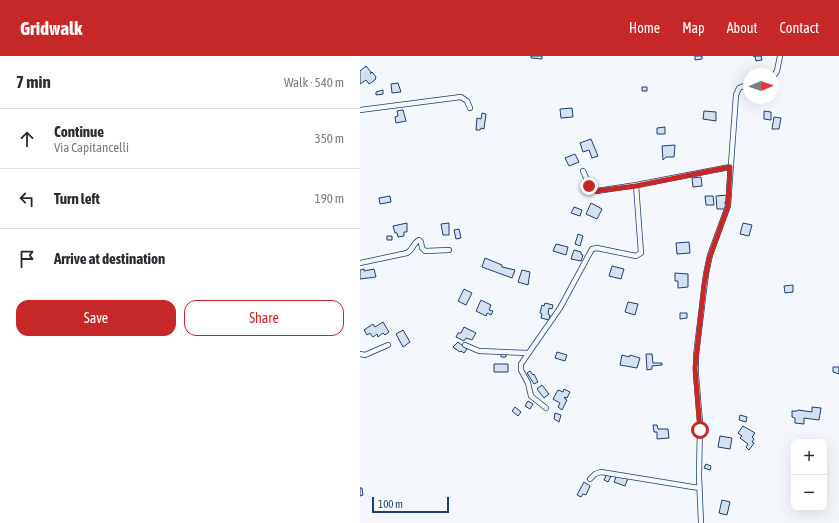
<!DOCTYPE html>
<html lang="en">
<head>
<meta charset="utf-8">
<style>
  :root { --surface:#fff; --page:#f7f7f7; --text:#2b2b33; --muted:#7c7c81; --line:#e1e1e2; --accent:#c62828 }
  body { margin:0; font-family:"Asap Condensed",sans-serif; background:var(--page); color:var(--text) }
  .controls { position:absolute; right:12px; bottom:12px; display:grid; overflow:hidden; border-radius:8px; box-shadow:0 4px 16px #0002 }
  .controls button { width:36px; height:36px; display:grid; place-items:center; padding:0; border:0; border-bottom:1px solid var(--line); background:var(--surface); color:var(--text); font:20px sans-serif }
  .compass { position:absolute; left:383px; top:12px; width:36px; height:36px; border-radius:50%; background:var(--surface); box-shadow:0 4px 16px #0002; rotate:88deg }
  .scale { position:absolute; left:12px; bottom:10px; width:77px; box-sizing:border-box; padding-left:4px; border:2px solid #1d3f73; border-top:0; font-size:11px; line-height:14px; white-space:nowrap; color:#1d3f73; -webkit-text-stroke:3px #f4f7fb; paint-order:stroke }
  .stop { position:absolute; width:12px; height:12px; margin:-9px; border:3px solid #c62828; border-radius:50%; background:#fff }
  .stop.end { background:#c62828; border-color:#fff; box-shadow:0 1px 4px #0008 }
  .list { margin:0; padding:0; list-style:none }
  h2 { display:flex; justify-content:space-between; align-items:center; height:52px; margin:0; padding:0 16px; font-size:17px }
  h2 small { font-size:13px; font-weight:400; color:var(--muted) }
  .list li { display:grid; grid-template-columns:26px 1fr auto; gap:12px; align-items:center; box-sizing:border-box; height:60px; padding:0 16px; border-top:1px solid var(--line) }
  .list b { display:block; font-size:15px; white-space:nowrap }
  .list p { margin:0; font-size:13px; white-space:nowrap; color:var(--muted) }
  .list em { font-size:13px; font-style:normal; color:var(--muted) }
  .actions { display:flex; gap:8px; padding:12px 16px }
  .actions a { flex:1; padding:9px 0; border:1px solid var(--accent); border-radius:12px; text-align:center; font-size:14px; color:var(--accent) }
  .actions .main { background:var(--accent); color:#fff }
  .icon { flex:none; width:22px; height:22px; fill:none; stroke:currentColor; stroke-width:2; stroke-linecap:round; stroke-linejoin:round }
  .map { position:relative; flex:none; width:479px; height:467px; overflow:hidden }
  header { display:flex; align-items:center; gap:24px; box-sizing:border-box; height:56px; padding:0 20px; background:var(--accent); color:#fff }
  header strong { font-size:19px }
  nav { display:flex; gap:22px; margin-inline-start:auto; font-size:14px }
  main { display:flex }
  aside { flex:1; background:var(--surface) }
  .map>svg:first-child { display:block }
  .building { fill:#d5e0f0; stroke:#1d3f73 }
  .lines { fill:none; stroke-linecap:round; stroke-linejoin:round }
  .street-casing { stroke:#1d3f73; stroke-width:6 }
  .street { stroke:#f4f7fb; stroke-width:4.5 }
  .route { stroke:#c62828; stroke-width:5 }
</style>
</head>
<body>
<header>
<strong>Gridwalk</strong>
<nav><a>Home</a><a>Map</a><a>About</a><a>Contact</a></nav>
</header>
<main>
<aside>
<h2>7 min<small>Walk · 540 m</small></h2>
<ul class="list">
<li><svg class="icon" aria-label="ahead" viewBox="0 0 24 24"><path d="M12 20V5M6 11l6-6 6 6"/></svg><div><b>Continue</b><p>Via Capitancelli</p></div><em>350 m</em></li>
<li><svg class="icon" aria-label="left" viewBox="0 0 24 24"><path d="M17 20v-9H6M10 6l-5 5 5 5"/></svg><div><b>Turn left</b></div><em>190 m</em></li>
<li><svg class="icon" aria-label="arrive" viewBox="0 0 24 24"><path d="M6 21V4h12l-3 4 3 4H6"/></svg><div><b>Arrive at destination</b></div></li>
</ul>
<div class="actions"><a class="main">Save</a><a>Share</a></div>
</aside>
<div class="map">
<svg width="479" height="467" viewBox="0 0 479 467">
  <rect width="100%" height="100%" fill="#f4f7fb"/>
  <path class="building" d="M171 0H182V3L171 2Z
    M335 0H342V3L335 4Z
    M393 0H401L402 4 396 5 395 0Z
    M6 10 11 16 10 18 12 16 16 21 15 24 9 28 6 24 0 28V15Z
    M38 27 41 36 32 37 31 28Z
    M282 31H287V35H282Z
    M23 34V38L16 39V36Z
    M212 52 213 61 201 62 200 53Z
    M43 54 46 65 36 67 35 61 38 60 37 55Z
    M344 55 356 56V65L343 63Z
    M404 55 411 56V64L404 63Z
    M122 57 126 58 124 73 121 72 120 74H116L117 62 121 63Z
    M414 61 421 62 419 73H412Z
    M305 71V78H297V72Z
    M231 83 238 100 232 102 229 94 223 96 220 87Z
    M315 89 314 101H306L303 104 302 90Z
    M215 98 219 106 209 110 205 102Z
    M341 121 342 130 333 131 332 122Z
    M368 139V146H365L366 153H357L356 140Z
    M30 140 31 146 20 148 19 142Z
    M345 140H353L354 149H346Z
    M231 147 242 153 237 163 226 158Z
    M214 151 222 154 220 160 211 157Z
    M47 167V176H44V180L38 181 37 177H35L33 170Z
    M89 167V179H83L81 168Z
    M383 167 392 169 389 180 380 178Z
    M99 173 101 182 96 183 94 174Z
    M218 178 223 180 220 190 215 188Z
    M27 180H32V184H27Z
    M329 186 330 197 317 198 316 187Z
    M196 188 208 191 206 199 193 195Z
    M214 194 221 196V198L223 199 221 205 211 203Z
    M125 202 142 209V211L155 214 152 222 122 211Z
    M252 210 264 213 261 223 249 220Z
    M4 213V215L14 213 16 221 0 223V214Z
    M162 214 170 216 168 229 158 226Z
    M315 217 328 218V231L318 232V225H315Z
    M433 229V236L425 237 424 230Z
    M104 233 112 237 106 249 98 245Z
    M121 244 131 249 129 254 133 255 131 259 127 257 126 260 116 255Z
    M268 246 278 248 275 259 265 256Z
    M185 247 193 249 192 253 189 252 188 258 190 259 189 264 181 262 182 258 180 257 182 249 184 250Z
    M320 257H327V262L320 263Z
    M23 266 29 276 25 279 23 277 18 281 17 278 13 281 10 277 7 279 4 274 13 268 15 271Z
    M104 271 116 277 112 284 106 282 104 285 96 281 98 277H101Z
    M43 274 50 286 43 291 36 278Z
    M98 286 107 293 104 297 101 295 100 296 93 291Z
    M146 296V301H141V297Z
    M197 296 207 299 205 305 195 302Z
    M286 298H292L293 307H302V309L292 310V313L287 314Z
    M262 299 269 301 270 299 280 302 277 312 260 309Z
    M134 308H148V316H134Z
    M473 311H479V318L473 316Z
    M170 315 173 319 174 318 178 326 174 328 167 317Z
    M182 329 189 338 184 342 177 333Z
    M204 333 210 336 207 342 205 341 204 342 207 344 202 354 198 351 200 347 193 343 198 334 203 336Z
    M168 345 173 348 170 353 165 350Z
    M155 351 161 356 158 360 152 355Z
    M452 351 461 352 459 364 444 362V368L435 367V362L432 361V355H437L438 354 452 356Z
    M195 357 201 359 199 366 194 363Z
    M380 359 387 361 386 366 379 364Z
    M293 369H297L298 373H308L309 382 297 383V376H294Z
    M383 370 395 377 392 381 394 383 392 386 394 387 389 394 386 391 388 388 380 382 382 380 378 377Z
    M360 380 372 382 370 393 358 391Z
    M346 408 351 410 350 414 344 412Z
    M247 418 251 420 248 426 244 424Z
    M257 419 268 422 265 430 254 426Z
    M224 426 230 430 226 439 223 438 221 441 217 439Z
    M0 432H2L3 439 0 440Z
    M362 444 370 446 367 459 359 457Z"/>
  <g class="lines">
    <defs>
      <path id="street" d="M413 21 417 15 420 0
        M0 54 101 41 107 45 110 52
        M223 115 231 133 237 135 276 129 370 111
        M0 207 47 197C53 194 53 187 59 184L61 186 62 192 65 195 89 194
        M105 289 119 295 168 297
        M0 298 5 299 28 289
        M186 352 171 340 168 327 161 314V308L200 252 232 193 237 192 276 200 281 197 276 129
        M230 423 235 418 241 416 339 432
        M341 467 339 420 340 366 336 319V299L346 218 350 199 368 150 376 39 379 32 389 28"/>
    </defs>
    <use href="#street" class="street-casing"/>
    <use href="#street" class="street"/>
  </g>
  <g class="lines">
    <path class="route" d="M229 130 232 134 236 135 276 130 370 111 368 150 349 203 344 229 335 312 340 374"/>
  </g>
</svg>
<div class="controls">
<button>+</button>
<button>−</button>
</div>
<svg class="compass" viewBox="-18 -18 36 36"><path d="M0-13l5 13h-10z" fill="#e53935"/><path d="M0 13l5-13h-10z" fill="#7c7c81"/></svg>
<div class="scale">100 m</div>
<div class="stop" style="left:340px;top:374px"></div>
<div class="stop end" style="left:229px;top:130px"></div>
</div>
</main>
</body>
</html>
